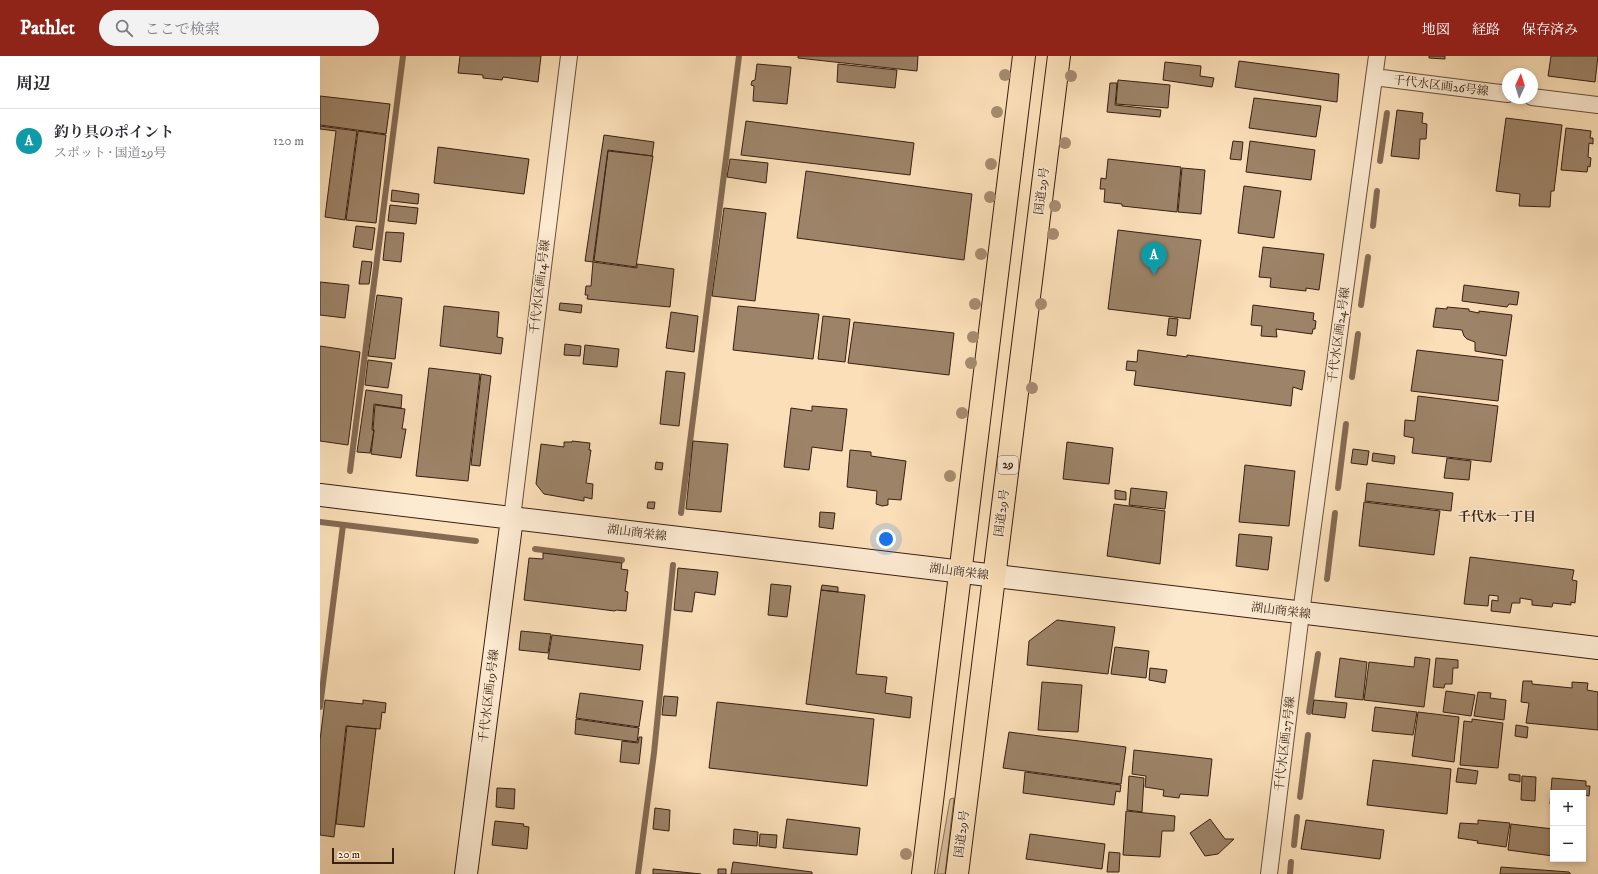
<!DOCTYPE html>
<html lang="ja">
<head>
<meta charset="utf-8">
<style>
  :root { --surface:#fff; --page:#f2f2f3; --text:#2b2b33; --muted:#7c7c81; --line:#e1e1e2; --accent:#8f2418 }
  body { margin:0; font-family:"IM FELL DW Pica","Noto Serif JP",serif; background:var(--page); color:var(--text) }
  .controls { position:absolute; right:12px; bottom:12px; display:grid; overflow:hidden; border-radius:0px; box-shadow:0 2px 6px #0003 }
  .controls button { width:36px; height:36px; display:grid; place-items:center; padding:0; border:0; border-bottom:1px solid var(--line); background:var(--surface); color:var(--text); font:20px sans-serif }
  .compass { position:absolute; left:1182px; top:12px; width:36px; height:36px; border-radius:50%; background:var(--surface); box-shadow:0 2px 6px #0003; rotate:4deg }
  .scale { position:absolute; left:12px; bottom:10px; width:62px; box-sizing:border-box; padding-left:4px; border:2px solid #381f11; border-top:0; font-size:11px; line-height:14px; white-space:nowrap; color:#381f11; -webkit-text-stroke:3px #fcead1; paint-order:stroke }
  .you { position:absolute; left:566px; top:483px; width:14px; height:14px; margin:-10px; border:3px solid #fff; border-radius:50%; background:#1a73e8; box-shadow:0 0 0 6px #1a73e833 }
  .badge { display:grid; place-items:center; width:26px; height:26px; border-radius:50%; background:var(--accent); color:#fff; font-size:13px; font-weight:700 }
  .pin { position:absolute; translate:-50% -33px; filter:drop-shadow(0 1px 2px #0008) }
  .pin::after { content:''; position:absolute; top:21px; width:14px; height:12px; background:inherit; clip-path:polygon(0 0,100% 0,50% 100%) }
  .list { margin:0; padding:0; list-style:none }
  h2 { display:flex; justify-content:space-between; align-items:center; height:52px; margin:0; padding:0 16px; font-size:17px }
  h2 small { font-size:13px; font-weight:400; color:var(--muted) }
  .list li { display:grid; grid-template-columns:26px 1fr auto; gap:12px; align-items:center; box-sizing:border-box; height:64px; padding:0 16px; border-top:1px solid var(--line) }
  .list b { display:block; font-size:15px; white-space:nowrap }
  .list p { margin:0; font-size:13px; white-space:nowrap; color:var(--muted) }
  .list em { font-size:13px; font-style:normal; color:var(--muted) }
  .icon { flex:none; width:22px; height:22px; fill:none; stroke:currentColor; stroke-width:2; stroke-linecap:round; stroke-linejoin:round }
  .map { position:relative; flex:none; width:1278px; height:818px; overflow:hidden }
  header { display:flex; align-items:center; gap:24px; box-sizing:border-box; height:56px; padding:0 20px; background:var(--accent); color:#fff }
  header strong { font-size:19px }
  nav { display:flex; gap:22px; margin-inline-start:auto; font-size:14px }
  .search { width:280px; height:36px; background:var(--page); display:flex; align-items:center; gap:10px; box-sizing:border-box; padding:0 14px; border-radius:22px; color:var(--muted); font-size:15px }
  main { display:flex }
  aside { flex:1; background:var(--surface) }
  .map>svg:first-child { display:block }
  .green { fill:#dabe9c; stroke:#896e56 }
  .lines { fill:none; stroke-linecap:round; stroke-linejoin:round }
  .stream { stroke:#856b53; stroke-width:6 }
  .building { fill:#9d8368; stroke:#381f11 }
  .street-casing { stroke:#694f3b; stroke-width:18 }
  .secondary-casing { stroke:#381f11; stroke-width:24 }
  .highway-casing { stroke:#381f11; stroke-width:24 }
  .street { stroke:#fcead1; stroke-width:16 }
  .secondary { stroke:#fcead1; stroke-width:22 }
  .highway { stroke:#fbdfb8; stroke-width:22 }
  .tree { fill:#a68b6f }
  .labels { text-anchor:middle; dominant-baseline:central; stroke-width:3; stroke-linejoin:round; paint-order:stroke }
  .shield { fill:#fcead1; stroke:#735c4b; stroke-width:1 }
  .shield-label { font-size:11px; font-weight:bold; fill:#381f11 }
  .street-label { font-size:12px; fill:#381f11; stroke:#fcead1 }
  .neighbourhood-label { font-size:13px; font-weight:bold; fill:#381f11; stroke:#fcead1 }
</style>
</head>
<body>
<header>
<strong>Pathlet</strong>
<div class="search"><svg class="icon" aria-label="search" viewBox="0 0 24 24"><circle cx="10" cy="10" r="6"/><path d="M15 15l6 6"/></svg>ここで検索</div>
<nav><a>地図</a><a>経路</a><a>保存済み</a></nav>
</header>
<main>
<aside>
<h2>周辺<small></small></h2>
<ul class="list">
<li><span class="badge" style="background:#0f9aa8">A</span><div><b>釣り具のポイント</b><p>スポット · 国道29号</p></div><em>120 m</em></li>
</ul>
</aside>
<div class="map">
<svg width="1278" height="818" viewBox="0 0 1278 818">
  <rect width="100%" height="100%" fill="#fbdfb8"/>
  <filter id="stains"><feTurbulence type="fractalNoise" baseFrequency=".005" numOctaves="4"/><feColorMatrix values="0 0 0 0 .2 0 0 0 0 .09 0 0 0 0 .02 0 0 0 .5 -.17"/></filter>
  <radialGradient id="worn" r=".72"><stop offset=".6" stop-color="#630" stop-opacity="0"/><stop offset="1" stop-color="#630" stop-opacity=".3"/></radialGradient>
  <path class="green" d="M634 742 625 818H617L630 743Z"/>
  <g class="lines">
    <path class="stream" d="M1060 105 1067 57
      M1053 170 1057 135
      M1041 249 1048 201
      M1032 321 1038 278
      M30 415 83 0
      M1018 432 1026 368
      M361 457 419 0
      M0 466 156 485
      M215 493 302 504
      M1007 523 1015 457
      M0 651 23 469
      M989 656 998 598
      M980 741 988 679
      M974 789 977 761
      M318 818 334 697 353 509
      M970 818 971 806"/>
  </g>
  <path class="building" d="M140 0H221L218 26 183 21 182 24 163 22V19L138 17Z
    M478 0H598L597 15 478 2Z
    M1109 0H1125V3L1109 2Z
    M1231 0H1278L1275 26 1228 20Z
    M919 5 1019 18 1017 46 915 31Z
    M845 6 881 10 880 20 894 22 892 31 843 24Z
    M437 8 471 11 467 48 433 45 434 30 431 29 432 25 435 24Z
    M518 8 577 14 575 32 517 26Z
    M798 24 850 29 848 52 796 48Z
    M790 27H797L795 49 841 54 840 61 787 56Z
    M0 40 70 48 66 78 0 69Z
    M934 42 1001 50 996 81 929 72Z
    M1077 54 1103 57 1102 67 1107 68 1106 83H1100L1099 103 1071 100Z
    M1186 62 1242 69 1234 135H1231L1230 151 1199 150 1200 138 1176 135Z
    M426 65 594 87 590 119 421 99Z
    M0 70 37 75 25 164 5 161 16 75 0 73Z
    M1246 72 1271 75 1270 82H1273V88L1269 87 1268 101 1271 102 1270 111 1268 110 1267 116 1241 114Z
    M38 75 66 79 56 167 26 164Z
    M284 79 334 86 332 100 288 94 273 206 265 205Z
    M913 85 923 86 921 104 910 103Z
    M930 85 995 94 991 124 926 116Z
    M118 91 209 103 204 138 114 127Z
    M288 95 333 100 316 211 274 205Z
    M410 103 448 107 446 127 407 121Z
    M788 103 861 111 857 156 802 150V148L784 146 785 133H780L781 122 786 123Z
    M862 112 885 114 881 158 858 156Z
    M486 115 652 138 644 204 477 182Z
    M924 130 961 135 954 182 918 177Z
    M72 134 99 138 98 148 71 145Z
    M70 149 98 152 96 168 68 165Z
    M404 152 446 157 435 245 392 240Z
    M36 170 55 172 52 194 33 191Z
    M798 174 881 184 870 263 788 253Z
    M66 176 84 177 81 206 63 204Z
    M943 191 1004 198 999 234 986 232V235L950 231 951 222 939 221Z
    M42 205 52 206 49 228H39Z
    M273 206 317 212V208L354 213 350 251 267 243 268 239H265L266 230H271Z
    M0 226 29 229 25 262 0 259Z
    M1144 229 1199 236 1197 249 1189 248 1187 251 1142 245Z
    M57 239 82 242 75 303 48 300Z
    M240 247 262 249 261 257 239 254Z
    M933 249 994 257 993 264 996 265 995 273H993L992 278 956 273 957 281 941 280 942 270 931 269Z
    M124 250 179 256 177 281 183 282 181 298 120 290Z
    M418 250 499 258 493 303 413 294Z
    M1127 251 1149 253V255L1159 257V255L1192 259 1186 300 1155 295V286L1147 283 1144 280 1142 274 1113 271 1116 252 1127 253Z
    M351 256 378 260 374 296 346 292Z
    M503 260 530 263 525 306 498 303Z
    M849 262 858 263 856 280 847 279Z
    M534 266 634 277 629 319 528 307Z
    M245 288 261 290 260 300 244 299Z
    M265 289 299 293 297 311 263 308Z
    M0 290 40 296 28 389 0 385Z
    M818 294 867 301V299L985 315 982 334 973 331 971 350 814 329 816 315 806 314 807 305 817 306Z
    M1097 294 1183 304 1178 345 1091 335Z
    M48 304 72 307 68 332 45 329Z
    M109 312 160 318 148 425 96 420Z
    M346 315 365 317 359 370 340 368Z
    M161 318 171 320 160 410 151 409Z
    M46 334 82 339 81 352 54 348 52 374H54L50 397 37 396Z
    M1098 340 1178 350 1171 406 1092 397 1094 382 1084 380 1085 364 1095 365Z
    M55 349 85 353 82 373H86L81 402 51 398 54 374H53Z
    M492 350 527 353 522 395 492 391 489 414 464 411 471 352 492 355Z
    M252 385 270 387 269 394H271L266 427 273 428 272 443 264 441V445L224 438 216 428 221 388 244 391V386H252Z
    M373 385 408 388 401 456 366 453Z
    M747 386 793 392 789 428 743 423Z
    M1033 393 1049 395 1047 409 1031 407Z
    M530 394 551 396V400L586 405 581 444 568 443V449L562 450 556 448 557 435 527 431Z
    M1053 397 1075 400 1074 408 1052 405Z
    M1127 402 1151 405 1149 424 1124 422Z
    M336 406 343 407 342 414 335 413Z
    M925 409 975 415 969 470 919 466Z
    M1047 427 1133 437 1131 455 1045 445Z
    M811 432 847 436 845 453 809 449Z
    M795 434 806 436V444L795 443Z
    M328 446H335L334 453 327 452Z
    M1044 446 1120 455 1114 499 1039 490Z
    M794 448 845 455 840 508 787 500Z
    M500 456 515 457 513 473 499 471Z
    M919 478 952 481 948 514 916 510Z
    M223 497 302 507 301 513 308 514 305 535 308 536 306 555 296 554 295 555 204 544 209 502 223 503Z
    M1150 501 1254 514 1252 524 1257 525 1255 547 1251 546V549L1233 547 1232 551 1212 549V544L1200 542V547H1192L1190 557 1171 555 1172 544 1178 545V540L1169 539 1168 550 1144 548Z
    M358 512 398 516 395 539 375 536 372 556 354 554Z
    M451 528 471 530 467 561 448 559Z
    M502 529 518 531V536L501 534Z
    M501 534 545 539 536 618 567 621 565 637 592 641 590 662 486 648Z
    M737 564 795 571 788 618 707 609 709 585Z
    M201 575 231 578 228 597 199 594Z
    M232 579 323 589 320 614 228 603Z
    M795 591 829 595 826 622 791 618Z
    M1095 601 1110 603 1104 651 1044 644 1049 606 1094 611Z
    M1020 602 1047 606 1043 644 1015 641Z
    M1116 602 1138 604V612H1133L1132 628H1125L1124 632 1113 631Z
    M830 612 847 614 845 627 829 624Z
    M1203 625H1212V628L1252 632V626L1268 627 1267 634 1278 636V674L1206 667 1209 647 1201 646Z
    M722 626 762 629 758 676 718 674Z
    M1126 635 1155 639 1151 660 1123 656Z
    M1158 636 1171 637 1170 642 1186 644 1184 664 1154 660Z
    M260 637 323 645 319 671 256 662Z
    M344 640 358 641 356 660 342 659Z
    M5 644 43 648V644L66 647 65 657 62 656 60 673 26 670 14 781 0 779V684Z
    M994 644 1027 647 1025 662 992 658Z
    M397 646 554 663 547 730 389 712Z
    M1055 651 1097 656 1093 679 1052 675Z
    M1098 656 1139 661 1134 706 1092 700Z
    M256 663 319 672 317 686 255 678Z
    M1152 663 1183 667 1178 712 1140 709 1144 665 1152 666Z
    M1196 669 1208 671 1207 682 1195 680Z
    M27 670 56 673 44 771 16 768Z
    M689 676 806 691 801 728 683 712Z
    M319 681H322L319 708 300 706 302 685 318 687Z
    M814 694 892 703 888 740 860 738 859 742 843 740 844 734 825 731 826 720 812 718Z
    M1053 704 1131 713 1127 758 1047 749Z
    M1138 712 1158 715 1156 728 1136 726Z
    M705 716 801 729 800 736 796 735 794 749 703 737Z
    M1189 718 1200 719V726L1189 724Z
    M809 720 824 722 822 756 807 754Z
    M1202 720 1216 721 1215 745 1201 744Z
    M1232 722 1266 725V730H1270L1269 740 1265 739 1264 751 1263 737H1233V748H1230Z
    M177 732 195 733 194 753 176 751Z
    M335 752 350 754 349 775 333 773Z
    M806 755 855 760 854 775H842L840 801 803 799Z
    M467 763 540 772 537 799 463 792Z
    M890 763 905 783H914L898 798 885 800 870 777Z
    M986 764 1064 774 1060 803 981 793Z
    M1158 764 1190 767 1186 791 1157 787 1158 785 1138 782 1140 767 1158 768Z
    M175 765 204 768 203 770 209 771 207 793 172 789Z
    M1191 768 1233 773V800L1188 794Z
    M414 773 438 776 437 790 413 788Z
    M440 778 457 779 456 792 439 790Z
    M710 778 785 788 782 813 706 803Z
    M789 796 800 797 799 816H787Z
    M413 806 492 816V818H411Z
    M1181 811 1249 816 1251 818H1180Z
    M333 813 381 818H333Z
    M398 813H406V818H398Z"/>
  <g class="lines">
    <defs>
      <path id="street" d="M1054 21 1188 38
        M1212 41 1278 49
        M192 462 249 0
        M949 818 981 557 1057 0"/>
      <path id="secondary" d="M0 439 1278 592
        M146 818 192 462"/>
      <path id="highway" d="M603 818 704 0
        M637 818 739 0"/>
    </defs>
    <use href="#street" class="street-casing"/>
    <use href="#secondary" class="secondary-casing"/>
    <use href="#highway" class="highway-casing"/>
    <use href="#street" class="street"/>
    <use href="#secondary" class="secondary"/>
    <use href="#highway" class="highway"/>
  </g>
  <g class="tree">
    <circle cx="685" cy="19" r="6"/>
    <circle cx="751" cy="20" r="6"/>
    <circle cx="677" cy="56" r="6"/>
    <circle cx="745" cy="87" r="6"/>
    <circle cx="671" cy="108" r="6"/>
    <circle cx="670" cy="141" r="6"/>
    <circle cx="735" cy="150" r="6"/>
    <circle cx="733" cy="178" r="6"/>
    <circle cx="661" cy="198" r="6"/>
    <circle cx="655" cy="248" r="6"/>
    <circle cx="721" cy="248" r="6"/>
    <circle cx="653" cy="281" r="6"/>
    <circle cx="651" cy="307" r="6"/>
    <circle cx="712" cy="332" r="6"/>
    <circle cx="642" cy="357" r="6"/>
    <circle cx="630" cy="420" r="6"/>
    <circle cx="586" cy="798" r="6"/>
  </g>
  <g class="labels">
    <rect class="shield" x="678" y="400" width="20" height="18" rx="3"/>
    <g class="shield-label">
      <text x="688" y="409">29</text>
    </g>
    <g class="street-label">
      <text transform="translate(1121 30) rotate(7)">千代水区画26号線</text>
      <text transform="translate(722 135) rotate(-83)">国道29号</text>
      <text transform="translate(220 231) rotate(-83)">千代水区画14号線</text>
      <text transform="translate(1019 279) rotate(-82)">千代水区画24号線</text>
      <text transform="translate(682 457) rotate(-83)">国道29号</text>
      <text transform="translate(317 477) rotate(7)">湖山商栄線</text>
      <text transform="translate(639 516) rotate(7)">湖山商栄線</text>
      <text transform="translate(961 555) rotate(7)">湖山商栄線</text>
      <text transform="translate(169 640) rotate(-83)">千代水区画19号線</text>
      <text transform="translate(965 688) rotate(-83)">千代水区画27号線</text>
      <text transform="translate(642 778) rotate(-83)">国道29号</text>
    </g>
    <g class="neighbourhood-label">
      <text x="1177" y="461">千代水一丁目</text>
    </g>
  </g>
  <rect width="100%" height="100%" filter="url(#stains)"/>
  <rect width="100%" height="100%" fill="url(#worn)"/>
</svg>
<div class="controls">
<button>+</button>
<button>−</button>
</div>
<svg class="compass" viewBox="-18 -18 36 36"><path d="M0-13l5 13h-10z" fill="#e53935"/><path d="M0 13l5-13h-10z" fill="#7c7c81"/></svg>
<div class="scale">20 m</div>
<div class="you"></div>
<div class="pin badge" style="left:834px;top:219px;background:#0f9aa8">A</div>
</div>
</main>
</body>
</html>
